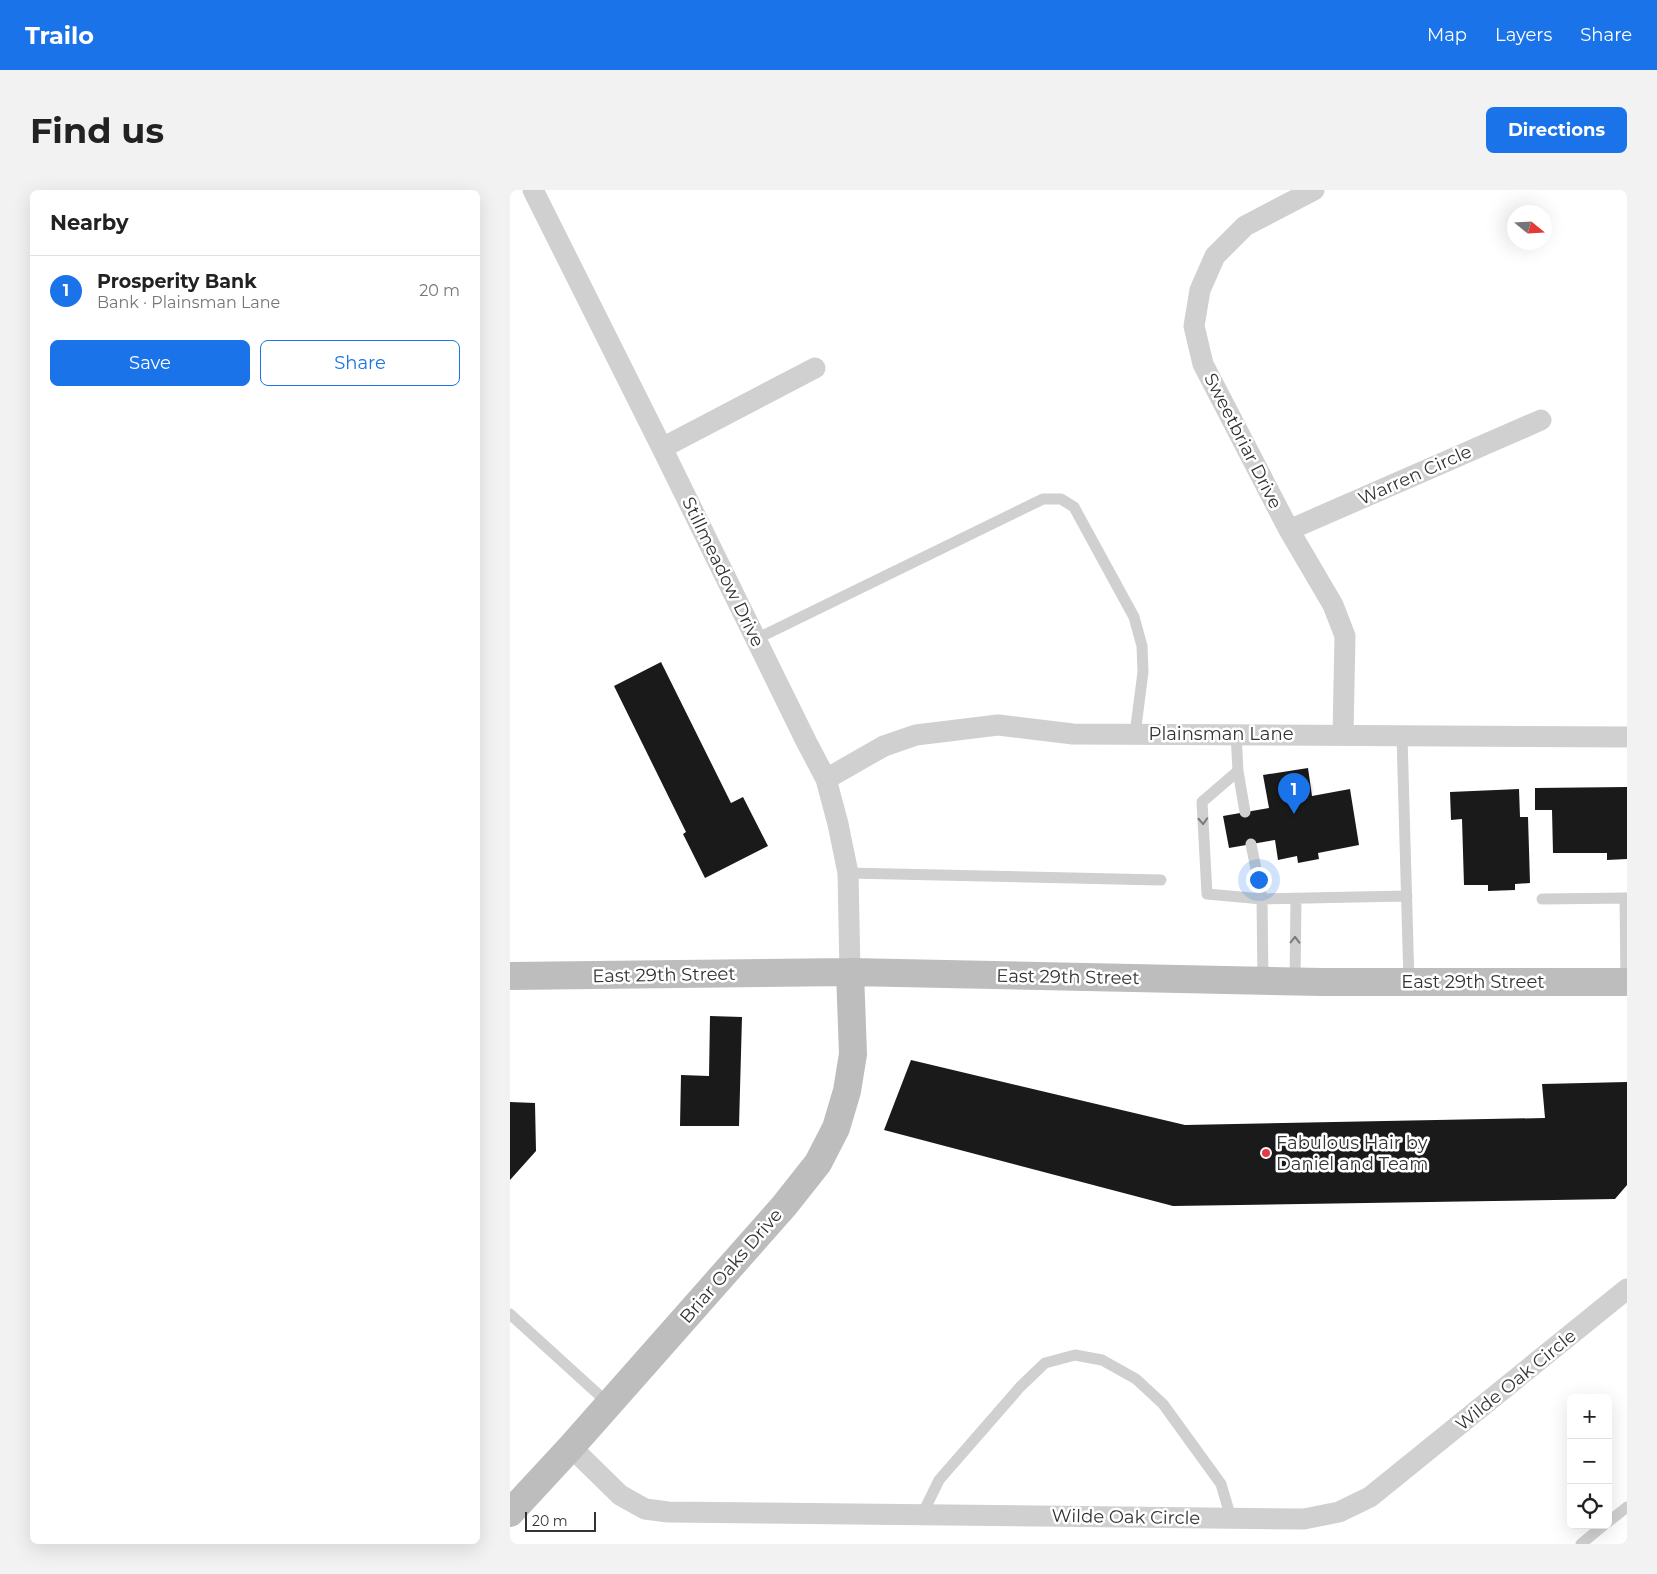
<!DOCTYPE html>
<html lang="en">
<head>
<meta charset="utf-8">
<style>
  :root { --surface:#fff; --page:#f2f2f2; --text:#222; --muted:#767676; --line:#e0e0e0; --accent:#1a73e8 }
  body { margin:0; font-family:Montserrat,sans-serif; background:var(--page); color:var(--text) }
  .controls { position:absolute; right:15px; bottom:15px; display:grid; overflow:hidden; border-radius:8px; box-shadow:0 5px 20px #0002 }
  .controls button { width:45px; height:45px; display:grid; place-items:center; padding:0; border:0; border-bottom:1px solid var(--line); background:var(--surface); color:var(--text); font:25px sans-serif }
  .compass { position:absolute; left:997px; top:15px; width:45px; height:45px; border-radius:50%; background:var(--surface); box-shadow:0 5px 20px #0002; rotate:108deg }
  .scale { position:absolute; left:15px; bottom:12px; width:71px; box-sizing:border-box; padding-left:5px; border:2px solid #333; border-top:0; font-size:14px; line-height:18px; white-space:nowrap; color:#333; -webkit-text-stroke:4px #fff; paint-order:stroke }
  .you { position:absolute; left:748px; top:689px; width:18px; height:18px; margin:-12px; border:4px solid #fff; border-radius:50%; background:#1a73e8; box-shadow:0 0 0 8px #1a73e833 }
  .badge { display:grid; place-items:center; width:32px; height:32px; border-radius:50%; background:var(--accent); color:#fff; font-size:16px; font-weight:700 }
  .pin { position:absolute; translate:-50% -41px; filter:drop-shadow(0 1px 2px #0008) }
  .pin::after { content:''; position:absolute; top:26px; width:18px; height:15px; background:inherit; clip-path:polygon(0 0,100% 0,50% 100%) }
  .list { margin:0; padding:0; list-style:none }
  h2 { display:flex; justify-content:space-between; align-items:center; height:65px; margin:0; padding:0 20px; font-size:21px }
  h2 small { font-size:16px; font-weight:400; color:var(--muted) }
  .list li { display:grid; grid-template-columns:32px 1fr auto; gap:15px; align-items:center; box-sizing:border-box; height:70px; padding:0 20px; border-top:1px solid var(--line) }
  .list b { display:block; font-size:19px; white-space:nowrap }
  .list p { margin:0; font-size:16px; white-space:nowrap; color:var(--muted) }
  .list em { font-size:16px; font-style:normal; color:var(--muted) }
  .actions { display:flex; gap:10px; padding:15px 20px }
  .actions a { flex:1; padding:11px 0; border:1px solid var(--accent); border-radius:8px; text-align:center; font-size:18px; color:var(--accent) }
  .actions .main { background:var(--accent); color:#fff }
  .icon { flex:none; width:28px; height:28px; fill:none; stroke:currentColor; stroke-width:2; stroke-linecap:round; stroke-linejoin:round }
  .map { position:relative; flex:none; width:1117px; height:1354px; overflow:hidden; border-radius:8px }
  header { display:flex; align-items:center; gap:30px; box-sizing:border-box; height:70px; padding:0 25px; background:var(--accent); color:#fff }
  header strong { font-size:24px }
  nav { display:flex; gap:28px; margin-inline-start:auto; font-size:18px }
  .intro { display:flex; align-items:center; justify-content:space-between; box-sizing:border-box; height:120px; padding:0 30px }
  h1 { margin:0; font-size:35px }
  .button { padding:12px 22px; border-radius:8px; background:var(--accent); color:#fff; font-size:18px; font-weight:700 }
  main { display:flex; gap:30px; padding:0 30px }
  aside { flex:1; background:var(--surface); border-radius:8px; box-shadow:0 5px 20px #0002 }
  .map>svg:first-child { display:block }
  .building { fill:#1a1a1a }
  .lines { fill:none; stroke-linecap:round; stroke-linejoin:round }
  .lane { stroke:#d0d0d0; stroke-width:11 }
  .street { stroke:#d0d0d0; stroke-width:21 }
  .secondary { stroke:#bdbdbd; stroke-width:28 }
  .oneway { stroke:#7a7a7a }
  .poi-dot { fill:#e63946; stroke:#fff; stroke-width:2 }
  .labels { text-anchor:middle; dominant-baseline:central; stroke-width:5; stroke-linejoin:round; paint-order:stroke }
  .street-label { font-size:18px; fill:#333; stroke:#fff }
  .poi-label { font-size:18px; fill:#333; stroke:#fff; text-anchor:start }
</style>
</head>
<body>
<header>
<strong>Trailo</strong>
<nav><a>Map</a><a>Layers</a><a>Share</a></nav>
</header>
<div class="intro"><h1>Find us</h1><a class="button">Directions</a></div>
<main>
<aside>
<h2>Nearby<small></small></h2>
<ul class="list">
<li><span class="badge">1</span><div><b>Prosperity Bank</b><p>Bank · Plainsman Lane</p></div><em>20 m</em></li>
</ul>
<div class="actions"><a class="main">Save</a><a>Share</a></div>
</aside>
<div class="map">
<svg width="1117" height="1354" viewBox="0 0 1117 1354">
  <rect width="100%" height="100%" fill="#fff"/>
  <path class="building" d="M151 472 221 613 233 607 258 656 195 688 173 644 176 642 104 496Z
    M798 578 802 606 840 599 849 655 808 663 809 669 788 673 787 666 768 670 765 650 719 658 713 626 759 618 753 585Z
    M1117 597V669L1097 670V663H1043L1042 620H1025V598Z
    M1009 599 1010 627H1018L1020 693 1005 694V700L978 701V695H954L952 629 941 630 940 602Z
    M200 826 232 827 229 936H170L171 885 199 886Z
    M401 870 675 935 1035 928 1032 894 1117 892V995L1105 1009 663 1016 374 940Z
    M0 912 25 913 26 961 0 990Z"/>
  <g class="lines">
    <path class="lane" d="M246 449 533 309H551L564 317 624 427 632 456 633 482 625 544
      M726 544 728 581 735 622
      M892 546 899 792
      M728 581 692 612 697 704 752 709 897 706
      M741 654 752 709 753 791
      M338 683 651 690
      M1115 708 1116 792
      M1032 709 1117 708
      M785 792 786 708
      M0 1124 99 1214
      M412 1325 429 1290 510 1197 535 1173 565 1165 592 1170 626 1189 653 1214 711 1294 721 1328
      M1098 1332 1117 1317
      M1071 1354 1094 1335"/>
    <path class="street" d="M23 0 152 258 297 553 316 589 328 634 338 683 340 782
      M804 0 735 36 705 66 690 100 684 136 693 174 779 340 823 415 835 446 833 545
      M152 258 305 178
      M779 340 1031 230
      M316 589 374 556 406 545 488 535 563 544 1117 547
      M61 1257 110 1305 135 1319 158 1322 794 1329 829 1322 860 1307 1117 1099"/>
    <path class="secondary" d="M0 786 340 782 813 792H1117
      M0 1323 61 1257 274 1016 308 973 326 938 337 901 343 864 340 782"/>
  </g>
  <defs><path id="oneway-chevron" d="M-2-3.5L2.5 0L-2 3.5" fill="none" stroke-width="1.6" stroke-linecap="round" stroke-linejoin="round" transform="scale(1.25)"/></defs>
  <g class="oneway">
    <use href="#oneway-chevron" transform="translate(693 631) rotate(87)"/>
    <use href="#oneway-chevron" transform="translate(785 750) rotate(-89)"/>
  </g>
  <circle class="poi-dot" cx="756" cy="963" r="5"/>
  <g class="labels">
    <g class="street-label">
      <text transform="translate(733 251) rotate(63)">Sweetbriar Drive</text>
      <text transform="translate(905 285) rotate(-24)">Warren Circle</text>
      <text transform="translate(213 382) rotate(64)">Stillmeadow Drive</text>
      <text x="711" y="544">Plainsman Lane</text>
      <text transform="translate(154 785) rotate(-1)">East 29th Street</text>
      <text transform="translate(558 787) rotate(1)">East 29th Street</text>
      <text x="963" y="792">East 29th Street</text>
      <text transform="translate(221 1076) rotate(-49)">Briar Oaks Drive</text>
      <text transform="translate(1006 1190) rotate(-39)">Wilde Oak Circle</text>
      <text transform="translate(616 1327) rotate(1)">Wilde Oak Circle</text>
    </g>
    <g class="poi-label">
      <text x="766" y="953">Fabulous Hair by<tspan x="766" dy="21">Daniel and Team</tspan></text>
    </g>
  </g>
</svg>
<div class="controls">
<button>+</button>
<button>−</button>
<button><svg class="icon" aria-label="locate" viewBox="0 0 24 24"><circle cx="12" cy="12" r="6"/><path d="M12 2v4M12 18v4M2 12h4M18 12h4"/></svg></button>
</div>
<svg class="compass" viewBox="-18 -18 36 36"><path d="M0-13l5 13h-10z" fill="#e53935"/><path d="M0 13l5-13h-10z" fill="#767676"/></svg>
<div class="scale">20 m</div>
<div class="you"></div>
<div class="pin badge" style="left:784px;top:624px">1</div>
</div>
</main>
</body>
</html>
